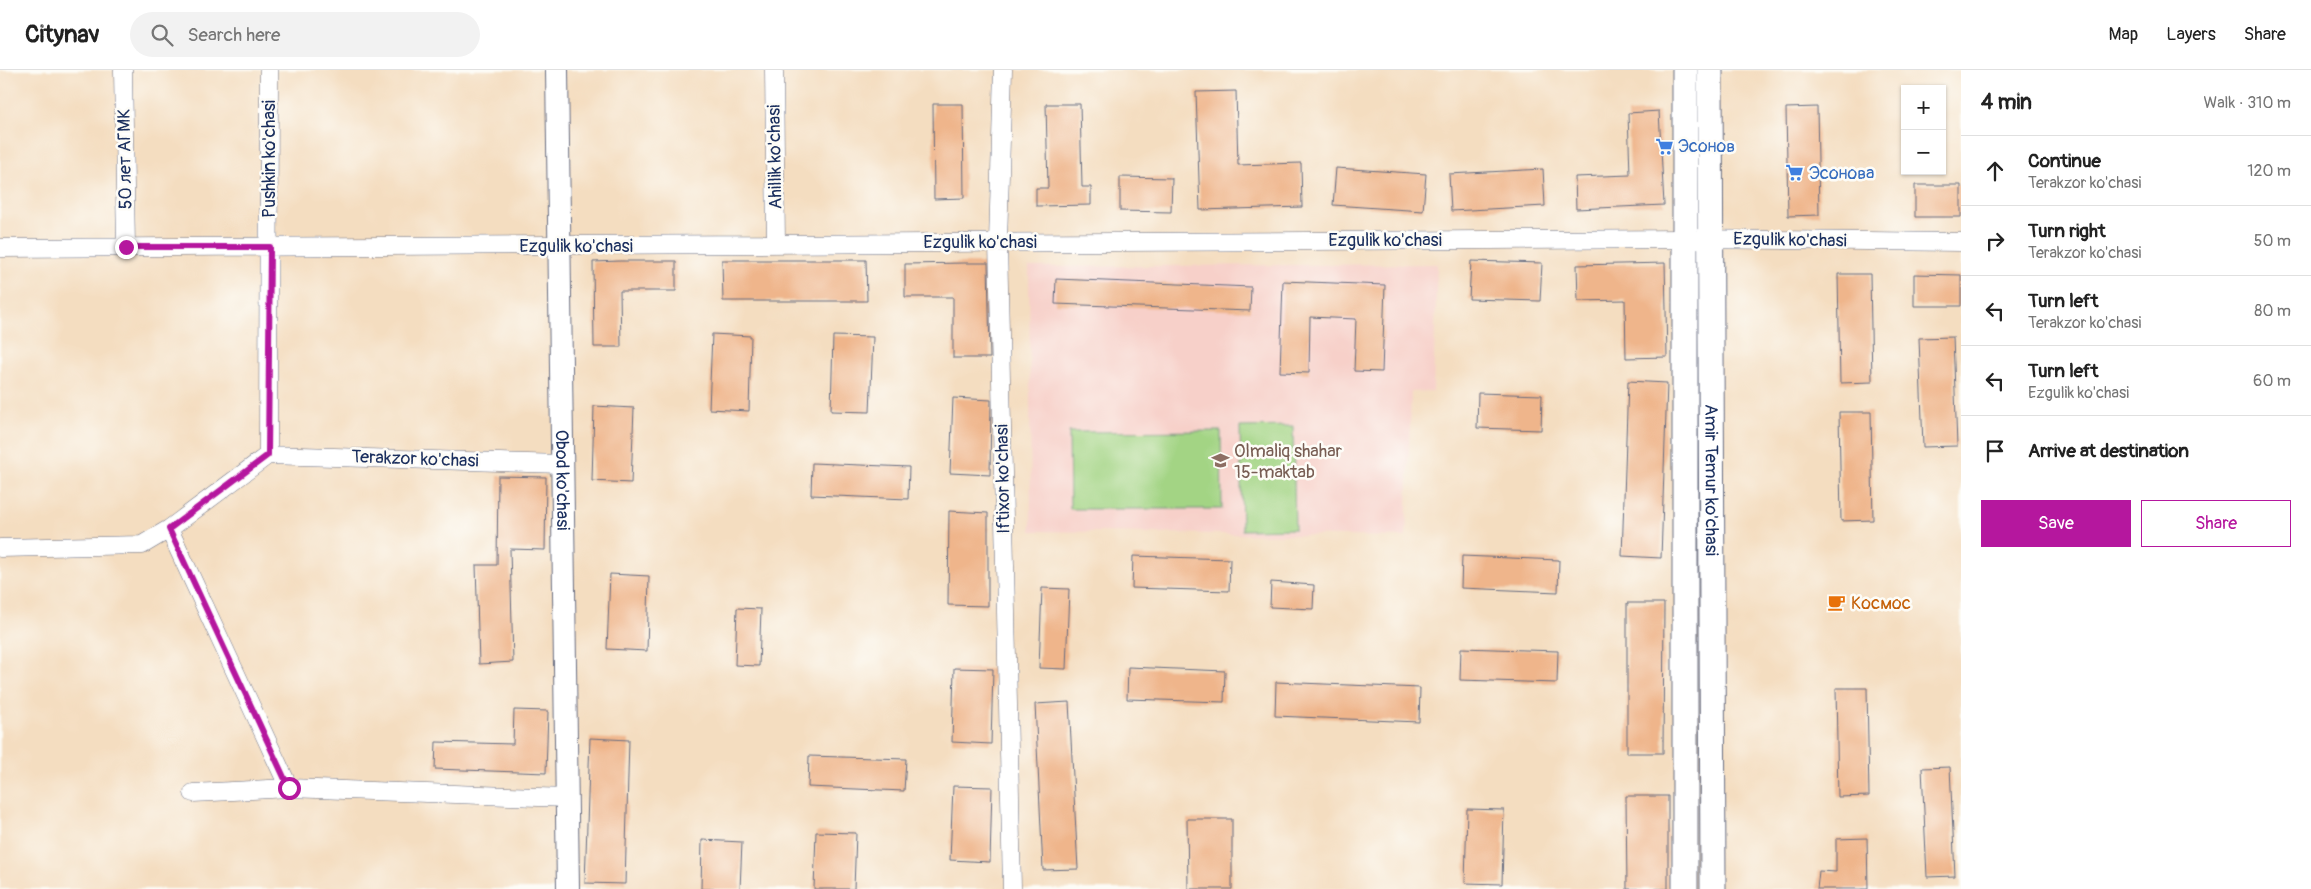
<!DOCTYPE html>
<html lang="en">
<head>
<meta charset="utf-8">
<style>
  :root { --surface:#fff; --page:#f2f2f2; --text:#222; --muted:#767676; --line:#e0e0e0; --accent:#b5179e }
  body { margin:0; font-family:Pangolin,sans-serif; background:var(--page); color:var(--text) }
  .controls { position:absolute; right:15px; top:15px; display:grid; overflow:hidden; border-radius:0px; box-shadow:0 1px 4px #0004 }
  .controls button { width:45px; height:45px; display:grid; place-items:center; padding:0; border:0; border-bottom:1px solid var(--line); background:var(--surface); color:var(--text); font:25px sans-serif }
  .stop { position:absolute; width:15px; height:15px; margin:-11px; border:4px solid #b5179e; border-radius:50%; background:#fff }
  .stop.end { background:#b5179e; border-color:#fff; box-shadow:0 1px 5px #0008 }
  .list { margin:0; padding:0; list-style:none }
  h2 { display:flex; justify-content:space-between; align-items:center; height:65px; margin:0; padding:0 20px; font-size:21px }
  h2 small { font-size:16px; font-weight:400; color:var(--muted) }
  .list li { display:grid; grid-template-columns:32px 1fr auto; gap:15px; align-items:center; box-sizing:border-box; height:70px; padding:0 20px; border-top:1px solid var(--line) }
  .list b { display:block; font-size:19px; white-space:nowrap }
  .list p { margin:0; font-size:16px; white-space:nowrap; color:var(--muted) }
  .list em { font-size:16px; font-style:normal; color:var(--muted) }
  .actions { display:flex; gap:10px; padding:15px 20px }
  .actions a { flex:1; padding:11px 0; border:1px solid var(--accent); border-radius:0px; text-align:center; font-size:18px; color:var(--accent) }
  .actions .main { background:var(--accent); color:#fff }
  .icon { flex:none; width:28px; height:28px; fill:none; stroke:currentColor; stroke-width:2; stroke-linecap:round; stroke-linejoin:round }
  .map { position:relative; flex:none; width:1961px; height:819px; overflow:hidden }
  header { display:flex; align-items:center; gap:30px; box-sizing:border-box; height:70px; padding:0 25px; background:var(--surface); border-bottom:1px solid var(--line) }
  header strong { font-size:24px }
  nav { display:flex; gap:28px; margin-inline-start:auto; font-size:18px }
  .search { width:350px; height:45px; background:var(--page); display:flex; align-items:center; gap:12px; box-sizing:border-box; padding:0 18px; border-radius:28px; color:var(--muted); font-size:19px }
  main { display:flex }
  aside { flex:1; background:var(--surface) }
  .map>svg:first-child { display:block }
  .built { fill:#f7d0c9 }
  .green { fill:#a3d484; stroke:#5f8271 }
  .building { fill:#efb58b }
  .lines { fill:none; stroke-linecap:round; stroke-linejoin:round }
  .minor-casing { stroke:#676c80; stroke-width:19 }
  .tertiary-casing { stroke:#676c80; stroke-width:24 }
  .secondary-casing { stroke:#676c80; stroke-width:27 }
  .minor { stroke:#fff; stroke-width:18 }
  .tertiary { stroke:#fff; stroke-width:22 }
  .secondary { stroke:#fff; stroke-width:25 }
  .route { stroke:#b5179e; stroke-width:6 }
  .labels { text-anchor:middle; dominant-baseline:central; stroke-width:5; stroke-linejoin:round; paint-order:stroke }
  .shop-label { font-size:18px; fill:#366cbe; stroke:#fdfcf7; text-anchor:start }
  .street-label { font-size:18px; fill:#1b2f5e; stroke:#fdfcf7 }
  .education-label { font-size:18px; fill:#785e54; stroke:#fdfcf7; text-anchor:start }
  .food-label { font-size:18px; fill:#c56008; stroke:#fdfcf7; text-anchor:start }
</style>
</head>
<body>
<header>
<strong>Citynav</strong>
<div class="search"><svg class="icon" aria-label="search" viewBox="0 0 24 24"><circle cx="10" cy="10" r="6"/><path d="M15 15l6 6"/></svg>Search here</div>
<nav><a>Map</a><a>Layers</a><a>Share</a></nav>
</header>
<main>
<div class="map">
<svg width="1961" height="819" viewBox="0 0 1961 819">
  <rect width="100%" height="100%" fill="#fdfcf7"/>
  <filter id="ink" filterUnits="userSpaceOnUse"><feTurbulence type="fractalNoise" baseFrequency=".02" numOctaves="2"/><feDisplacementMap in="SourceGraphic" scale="10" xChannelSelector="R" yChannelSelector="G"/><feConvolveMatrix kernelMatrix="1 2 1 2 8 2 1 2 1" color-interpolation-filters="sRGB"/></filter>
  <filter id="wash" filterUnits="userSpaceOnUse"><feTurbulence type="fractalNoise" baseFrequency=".0096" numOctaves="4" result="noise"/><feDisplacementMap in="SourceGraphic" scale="20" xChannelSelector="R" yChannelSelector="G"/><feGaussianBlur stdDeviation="1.12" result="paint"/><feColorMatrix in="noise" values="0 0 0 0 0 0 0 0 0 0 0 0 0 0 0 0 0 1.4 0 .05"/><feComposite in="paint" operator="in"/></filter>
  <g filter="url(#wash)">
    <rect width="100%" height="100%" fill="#f4ddc0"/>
    <path class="built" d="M1437 194 1433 321 1411 322 1406 467 1031 461 1029 197Z"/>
    <path class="green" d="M1293 356 1295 459 1242 460 1240 357Z
      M1221 361 1222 439H1070L1069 362Z"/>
    <g id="blocks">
      <path class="building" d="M1236 21 1238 95 1301 93 1302 137 1200 140 1196 22Z
        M933 34H963L964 128 934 129Z
        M1046 34H1080L1082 117H1091V135L1036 136V118H1048Z
        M1817 37 1819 145 1788 146 1786 38Z
        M1659 41 1664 135 1576 139 1575 107 1630 105 1628 43Z
        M1336 98 1426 104 1423 141 1333 135Z
        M1543 99 1545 136 1451 141 1449 104Z
        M1120 107 1172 108 1171 142 1120 141Z
        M1915 115H1961V147H1915Z
        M722 190H866L867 231H723Z
        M620 191H676V221H620L621 277H594L593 192Z
        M1471 191 1542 193 1540 231 1469 229Z
        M965 193H988L990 288H953V227H905V194Z
        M1665 193 1667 287 1626 288 1625 230 1578 231 1577 195Z
        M1838 204H1870L1872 312 1840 313Z
        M1914 204 1961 205V236H1914Z
        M1056 209 1251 217 1250 241 1055 234Z
        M1283 211 1385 215 1382 302 1354 301 1356 249 1310 247 1309 303 1280 302Z
        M712 264 751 266 749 341 709 339Z
        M833 266 873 267 870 342 831 341Z
        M1953 267 1957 376 1923 377 1919 268Z
        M1628 311 1667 313 1661 488 1622 486Z
        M1478 323 1542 325 1541 360 1477 358Z
        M953 328 991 330 990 405 950 403Z
        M594 336 634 338 631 413 592 411Z
        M1839 342H1871L1873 450 1841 451Z
        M812 393 909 397 908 429 811 425Z
        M498 406 546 407 545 480 510 479 513 592 479 594 476 495H497Z
        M949 441 988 443V536L948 535Z
        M1133 486 1230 489 1229 521 1132 518Z
        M1462 486 1559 490 1558 522 1461 518Z
        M610 504 649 506 647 581 607 579Z
        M1271 512 1314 515 1313 539 1270 537Z
        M1042 518 1069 519 1066 599 1039 598Z
        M1627 533H1664L1663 683H1627Z
        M737 538 761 539 759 596 735 595Z
        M1461 578 1558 581 1557 613 1460 610Z
        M1128 597 1225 601 1224 632 1127 629Z
        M954 598 993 599 991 674 952 672Z
        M1276 612 1420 618 1419 652 1275 646Z
        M1836 618H1867L1869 726 1838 727Z
        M1069 632 1078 799 1043 800 1035 634Z
        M514 640 548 641 546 703 435 699 436 672 513 674Z
        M590 668 629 670 625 814 585 813Z
        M809 686 906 689 904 721 808 717Z
        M1950 697 1955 806 1927 807 1922 698Z
        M953 716 992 717 990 792 950 790Z
        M1626 726H1668V819H1627Z
        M1467 739 1504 740 1502 814 1465 813Z
        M1187 749H1232V819H1188Z
        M816 762 856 763 854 819H814Z
        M1867 768 1868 819H1817L1819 801 1836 802V769Z
        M702 770 742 772 740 819H701Z"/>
    </g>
  </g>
  <g filter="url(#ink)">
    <use href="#blocks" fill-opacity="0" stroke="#676c80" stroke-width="1"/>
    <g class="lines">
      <defs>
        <path id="minor" d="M123 0 126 177
          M774 0 776 174
          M1003 0 998 172 1012 819
          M0 178 1685 169 1961 172
          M268 385 562 394
          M169 459 289 718
          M0 478 142 475 169 459 268 385 269 0
          M193 723 289 718 567 728"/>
        <g id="tertiary">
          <path id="s1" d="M557 0 568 819"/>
        </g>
        <g id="secondary">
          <path d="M1685 0V819"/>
          <path id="s2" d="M1710 0 1713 819"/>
        </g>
      </defs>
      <use href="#minor" class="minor-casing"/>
      <use href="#tertiary" class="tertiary-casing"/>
      <use href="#secondary" class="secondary-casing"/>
      <use href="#minor" class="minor"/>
      <use href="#tertiary" class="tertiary"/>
      <use href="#secondary" class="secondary"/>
    </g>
  </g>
  <g class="lines" filter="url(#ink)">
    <path class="route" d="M126 177H270L268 385 169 459 289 718"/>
  </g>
  <defs>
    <symbol id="supermarket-bare" viewBox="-9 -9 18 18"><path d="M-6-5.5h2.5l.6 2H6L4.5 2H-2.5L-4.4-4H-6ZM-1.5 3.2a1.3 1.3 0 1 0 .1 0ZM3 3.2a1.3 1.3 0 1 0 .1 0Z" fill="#3f7fe0" stroke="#fdfcf7" stroke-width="2.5" paint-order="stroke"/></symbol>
    <symbol id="school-bare" viewBox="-9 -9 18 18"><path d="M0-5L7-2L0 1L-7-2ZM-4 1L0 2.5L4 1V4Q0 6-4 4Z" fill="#8d6e63" stroke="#fdfcf7" stroke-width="2.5" paint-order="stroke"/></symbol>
    <symbol id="cafe-bare" viewBox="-9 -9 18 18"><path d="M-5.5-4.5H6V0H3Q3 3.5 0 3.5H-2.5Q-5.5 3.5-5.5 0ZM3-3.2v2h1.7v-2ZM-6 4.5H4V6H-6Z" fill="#e8710a" stroke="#fdfcf7" stroke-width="2.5" paint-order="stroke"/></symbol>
  </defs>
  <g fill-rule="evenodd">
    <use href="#supermarket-bare" x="1652" y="64" width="25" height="25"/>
    <use href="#supermarket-bare" x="1782" y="90" width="25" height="25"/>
    <use href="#school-bare" x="1208" y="378" width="25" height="25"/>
    <use href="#cafe-bare" x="1824" y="520" width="25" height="25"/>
  </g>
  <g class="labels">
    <g class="shop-label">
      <text x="1678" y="76">Эсонов</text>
      <text x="1809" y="103">Эсонова</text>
    </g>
    <g class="street-label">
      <text transform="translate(775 87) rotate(-91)">Ahillik ko'chasi</text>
      <text transform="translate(125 89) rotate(-91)">50 лет АГМК</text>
      <text transform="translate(269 89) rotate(-90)">Pushkin ko'chasi</text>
      <text x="1385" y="170">Ezgulik ko'chasi</text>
      <text transform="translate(1790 170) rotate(1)">Ezgulik ko'chasi</text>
      <text x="980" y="172">Ezgulik ko'chasi</text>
      <text x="576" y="176">Ezgulik ko'chasi</text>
      <text transform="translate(415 389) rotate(2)">Terakzor ko'chasi</text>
      <text stroke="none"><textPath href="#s1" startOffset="410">Obod ko'chasi</textPath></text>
      <text transform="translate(1003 409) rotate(-91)">Iftixor ko'chasi</text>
      <text stroke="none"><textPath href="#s2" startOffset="410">Amir Temur ko'chasi</textPath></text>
    </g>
    <g class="education-label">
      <text x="1234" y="381">Olmaliq shahar<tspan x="1234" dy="21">15-maktab</tspan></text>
    </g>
    <g class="food-label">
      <text x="1851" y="533">Космос</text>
    </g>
  </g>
</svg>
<div class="controls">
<button>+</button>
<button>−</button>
</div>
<div class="stop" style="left:289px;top:718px"></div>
<div class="stop end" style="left:126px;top:177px"></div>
</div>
<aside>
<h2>4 min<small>Walk · 310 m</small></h2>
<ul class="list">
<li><svg class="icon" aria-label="ahead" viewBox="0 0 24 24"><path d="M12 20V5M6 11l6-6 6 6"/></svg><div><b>Continue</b><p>Terakzor ko'chasi</p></div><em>120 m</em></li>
<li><svg class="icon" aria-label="right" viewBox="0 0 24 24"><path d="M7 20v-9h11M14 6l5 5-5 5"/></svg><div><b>Turn right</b><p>Terakzor ko'chasi</p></div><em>50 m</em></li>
<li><svg class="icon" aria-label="left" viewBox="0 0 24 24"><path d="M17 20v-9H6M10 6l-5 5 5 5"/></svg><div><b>Turn left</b><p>Terakzor ko'chasi</p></div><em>80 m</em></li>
<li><svg class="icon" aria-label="left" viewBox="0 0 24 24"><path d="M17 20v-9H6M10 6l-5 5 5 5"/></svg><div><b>Turn left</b><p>Ezgulik ko'chasi</p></div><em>60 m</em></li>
<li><svg class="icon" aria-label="arrive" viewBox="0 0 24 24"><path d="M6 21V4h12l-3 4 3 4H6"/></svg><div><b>Arrive at destination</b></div></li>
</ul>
<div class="actions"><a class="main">Save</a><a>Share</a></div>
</aside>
</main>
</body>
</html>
